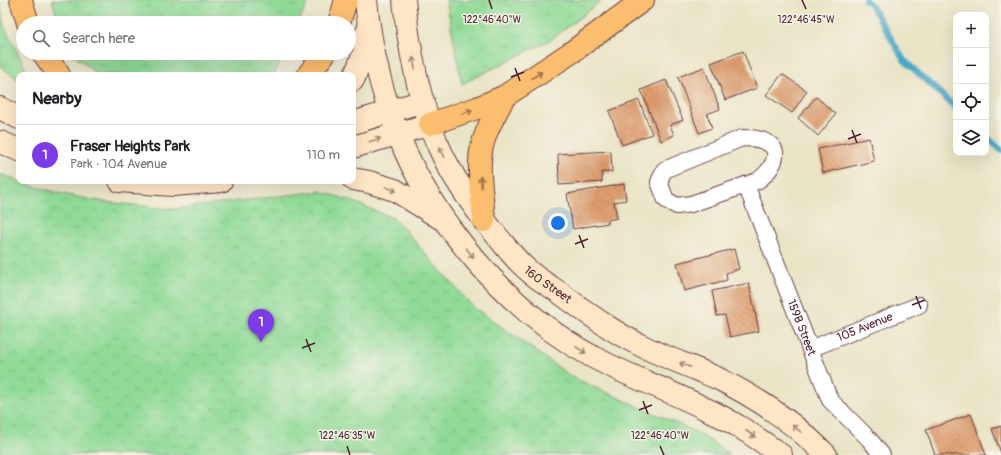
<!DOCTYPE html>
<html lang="en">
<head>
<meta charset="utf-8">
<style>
  :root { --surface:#fff; --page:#f6f6f6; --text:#202124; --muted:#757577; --line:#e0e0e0; --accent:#7c3aed }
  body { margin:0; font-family:Pangolin,sans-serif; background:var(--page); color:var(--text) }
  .controls { position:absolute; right:12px; top:12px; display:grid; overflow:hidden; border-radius:8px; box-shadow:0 4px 16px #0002 }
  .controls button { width:36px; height:36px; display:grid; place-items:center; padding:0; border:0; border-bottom:1px solid var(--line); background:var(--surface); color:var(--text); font:20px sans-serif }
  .you { position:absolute; left:558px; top:223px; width:14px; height:14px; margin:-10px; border:3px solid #fff; border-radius:50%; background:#1a73e8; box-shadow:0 0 0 6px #1a73e833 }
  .badge { display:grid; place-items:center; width:26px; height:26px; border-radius:50%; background:var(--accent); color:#fff; font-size:13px; font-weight:700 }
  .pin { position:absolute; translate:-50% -33px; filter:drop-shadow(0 1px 2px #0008) }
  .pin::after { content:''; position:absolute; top:21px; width:14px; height:12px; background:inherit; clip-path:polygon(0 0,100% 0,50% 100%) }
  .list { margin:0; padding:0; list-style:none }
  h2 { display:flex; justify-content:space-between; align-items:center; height:52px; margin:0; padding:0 16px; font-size:17px }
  h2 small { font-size:13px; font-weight:400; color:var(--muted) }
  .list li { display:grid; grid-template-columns:26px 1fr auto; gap:12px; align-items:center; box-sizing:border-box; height:60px; padding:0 16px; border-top:1px solid var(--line) }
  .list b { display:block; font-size:15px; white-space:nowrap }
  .list p { margin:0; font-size:13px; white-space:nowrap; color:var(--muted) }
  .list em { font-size:13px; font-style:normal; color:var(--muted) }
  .icon { flex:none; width:22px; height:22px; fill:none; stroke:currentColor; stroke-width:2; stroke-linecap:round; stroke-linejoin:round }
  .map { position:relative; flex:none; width:1001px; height:455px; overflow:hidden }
  .search { position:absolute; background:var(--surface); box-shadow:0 4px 16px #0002; left:16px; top:16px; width:340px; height:44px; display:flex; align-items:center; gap:10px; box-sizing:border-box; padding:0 14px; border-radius:22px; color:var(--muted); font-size:15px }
  .panel { position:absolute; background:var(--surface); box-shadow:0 4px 16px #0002; left:16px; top:72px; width:340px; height:112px; border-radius:8px }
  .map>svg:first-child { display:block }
  .grass { fill:url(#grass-tufts); stroke:#6c7c61 }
  .park { fill:url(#park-crowns); stroke:#6c7c61 }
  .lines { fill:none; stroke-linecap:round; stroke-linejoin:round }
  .stream { stroke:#48a8c7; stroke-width:6 }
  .building { fill:url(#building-back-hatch) }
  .street-casing { stroke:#623d42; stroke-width:18 }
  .secondary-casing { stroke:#623d42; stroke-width:24 }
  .highway-casing { stroke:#623d42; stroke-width:24 }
  .street { stroke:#fff; stroke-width:16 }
  .secondary { stroke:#fde5c5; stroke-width:22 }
  .highway { stroke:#fbbe6e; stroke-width:22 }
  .oneway { stroke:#a48278 }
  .oneway2 { stroke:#a26e4c }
  .ticks { fill:none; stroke:#4a1f2b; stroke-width:1.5 }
  .labels { text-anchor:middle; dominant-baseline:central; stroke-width:3; stroke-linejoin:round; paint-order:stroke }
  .street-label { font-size:12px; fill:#4a1f2b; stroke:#f7f3e8 }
  .ticks-label { font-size:10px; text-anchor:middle; fill:#4a1f2b; stroke:#f7f3e8; stroke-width:3; stroke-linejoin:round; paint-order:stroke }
</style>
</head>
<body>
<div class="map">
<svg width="1001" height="455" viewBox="0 0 1001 455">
  <defs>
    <pattern id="grass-tufts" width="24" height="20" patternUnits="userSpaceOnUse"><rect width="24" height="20" fill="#8fda97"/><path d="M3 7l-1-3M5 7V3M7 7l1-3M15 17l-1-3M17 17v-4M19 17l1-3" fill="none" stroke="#7dbb82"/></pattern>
    <pattern id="park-crowns" width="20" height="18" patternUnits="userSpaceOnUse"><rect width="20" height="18" fill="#8fda97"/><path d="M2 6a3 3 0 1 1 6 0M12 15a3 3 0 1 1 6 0" fill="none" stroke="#7dbb82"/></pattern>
    <pattern id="building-back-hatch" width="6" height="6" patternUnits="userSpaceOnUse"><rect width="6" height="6" fill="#de9d6d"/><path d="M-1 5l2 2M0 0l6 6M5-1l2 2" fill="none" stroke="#b67f5a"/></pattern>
  </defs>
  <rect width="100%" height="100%" fill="#f7f3e8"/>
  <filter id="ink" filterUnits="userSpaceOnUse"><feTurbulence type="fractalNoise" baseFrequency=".025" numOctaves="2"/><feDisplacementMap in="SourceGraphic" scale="8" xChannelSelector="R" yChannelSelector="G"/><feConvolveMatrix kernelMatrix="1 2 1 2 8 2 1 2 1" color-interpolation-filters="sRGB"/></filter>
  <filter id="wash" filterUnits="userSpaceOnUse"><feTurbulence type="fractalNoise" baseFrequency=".012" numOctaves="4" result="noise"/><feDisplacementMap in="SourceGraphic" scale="16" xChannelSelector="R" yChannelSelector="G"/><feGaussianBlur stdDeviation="0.9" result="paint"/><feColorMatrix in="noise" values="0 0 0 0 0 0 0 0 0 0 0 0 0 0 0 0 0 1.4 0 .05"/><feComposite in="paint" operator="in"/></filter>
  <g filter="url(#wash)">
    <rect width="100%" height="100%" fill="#eae4c6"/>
    <path class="grass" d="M52 0H307L306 7 298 23H59Z
      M446 0H602L552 39 462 84Z
      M0 4 4 26 29 75H19V80L0 66Z
      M71 53H284L274 75H98Z"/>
    <path class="park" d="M0 174 29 185 67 195 105 202 173 209 320 191 349 200 395 219 472 306 572 377 698 433 731 455H0Z"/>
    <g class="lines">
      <path class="stream" d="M865 0 871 5 904 60 956 108
        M986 136 1001 150"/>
    </g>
    <g id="blocks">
      <path class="building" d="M743 51 757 88 725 100 711 63Z
        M704 67 720 109 707 114 712 128 699 133 678 77Z
        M782 74 807 91 792 113 766 95Z
        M666 80 683 120 670 125 674 135 661 141 641 90Z
        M816 97 836 114 818 136 798 118Z
        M639 100 652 134 622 145 609 111Z
        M869 138 874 161 823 173 818 149Z
        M611 151 612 172H602V182L559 185 558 154Z
        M624 184 626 200 614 202 617 218 608 220V223L573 229 567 194Z
        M734 249 739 269 726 273 727 280 684 291 677 263Z
        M749 283 759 331 730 337 725 315 717 316 712 291Z
        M971 414 986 455H935L926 430Z
        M1001 426V453L992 429Z"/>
    </g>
  </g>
  <g filter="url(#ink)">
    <use href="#blocks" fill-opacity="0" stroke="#623d42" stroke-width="1"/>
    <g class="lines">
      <defs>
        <g id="street">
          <path d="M742 138C751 138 758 138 766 142 786 151 769 174 757 181L691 204 677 206 666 200 659 182 664 170Z"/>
          <path id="s1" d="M746 185 830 400 869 439 882 455"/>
          <path id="s2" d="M810 349 919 305"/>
        </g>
        <g id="secondary">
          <path d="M366 0C370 45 381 91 398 134 433 223 508 311 593 357 630 377 669 390 706 409 733 421 757 438 781 455"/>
          <path id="s3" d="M404 0C408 44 420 105 438 145 452 178 474 208 497 236 507 248 517 262 530 272 539 280 550 286 560 293 586 312 611 331 640 345 666 358 693 367 719 379 759 399 795 423 826 455"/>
          <path d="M353 80 364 53 366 34"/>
          <path d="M0 108 19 118"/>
          <path d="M353 123 423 101"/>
          <path d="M0 142 19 150"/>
          <path d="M353 147 430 124"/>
          <path d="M353 179 369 182 395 190 440 218"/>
          <path d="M120 181 173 185 221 181"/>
        </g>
        <path id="highway" d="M21 0 28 23
          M339 23 346 0
          M43 53 59 75
          M308 75 325 53
          M430 124 477 108 505 96 572 52 643 0
          M484 221C483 202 479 182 480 162 480 139 494 116 505 96"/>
      </defs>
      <use href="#street" class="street-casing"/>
      <use href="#secondary" class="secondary-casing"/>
      <use href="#highway" class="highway-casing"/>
      <use href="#street" class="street"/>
      <use href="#secondary" class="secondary"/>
      <use href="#highway" class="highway"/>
    </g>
    <defs><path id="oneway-shaft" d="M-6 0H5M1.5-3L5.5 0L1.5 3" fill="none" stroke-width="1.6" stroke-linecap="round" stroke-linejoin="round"/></defs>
    <g class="oneway">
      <use href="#oneway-shaft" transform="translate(414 63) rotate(-100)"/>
      <use href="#oneway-shaft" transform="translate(375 140) rotate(-18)"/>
      <use href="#oneway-shaft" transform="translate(442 152) rotate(-118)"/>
      <use href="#oneway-shaft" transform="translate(391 189) rotate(22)"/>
      <use href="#oneway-shaft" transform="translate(470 253) rotate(51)"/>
      <use href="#oneway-shaft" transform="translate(581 350) rotate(32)"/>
      <use href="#oneway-shaft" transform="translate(685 365) rotate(-158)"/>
      <use href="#oneway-shaft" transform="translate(797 429) rotate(-142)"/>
      <use href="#oneway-shaft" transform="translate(751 434) rotate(33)"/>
    </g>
    <g class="oneway2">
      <use href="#oneway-shaft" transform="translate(537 75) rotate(-33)"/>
      <use href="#oneway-shaft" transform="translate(467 112) rotate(-20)"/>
      <use href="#oneway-shaft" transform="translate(481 182) rotate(-94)"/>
    </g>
  </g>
  <path class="ticks" d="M489 0 492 9M802 0 806 9M515 68 520 81M511 77 524 72M852 130 857 143M848 139 861 134M579 235 584 248M575 244 588 239M916 296 921 309M912 305 925 300M306 339 311 352M302 348 315 343M643 401 648 414M639 410 652 405M347 446 350 455M660 446 664 455"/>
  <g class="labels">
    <g class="street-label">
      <text stroke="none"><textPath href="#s3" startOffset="329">160 Street</textPath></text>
      <text stroke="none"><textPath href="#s2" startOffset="59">105 Avenue</textPath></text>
      <text stroke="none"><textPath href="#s1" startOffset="153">159B Street</textPath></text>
    </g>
  </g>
  <g class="ticks-label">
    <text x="492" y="23">122°46'40"W</text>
    <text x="806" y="23">122°46'45"W</text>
    <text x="347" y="439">122°46'35"W</text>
    <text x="660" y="439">122°46'40"W</text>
  </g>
</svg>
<div class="controls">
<button>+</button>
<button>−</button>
<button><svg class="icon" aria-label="locate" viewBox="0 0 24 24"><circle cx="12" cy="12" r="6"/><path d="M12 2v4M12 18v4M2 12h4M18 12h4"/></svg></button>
<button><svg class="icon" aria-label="layers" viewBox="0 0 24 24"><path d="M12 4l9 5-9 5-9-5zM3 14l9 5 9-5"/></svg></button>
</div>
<div class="you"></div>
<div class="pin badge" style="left:261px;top:342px">1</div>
<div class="search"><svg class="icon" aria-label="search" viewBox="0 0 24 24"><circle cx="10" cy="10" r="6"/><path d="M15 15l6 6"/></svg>Search here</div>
<section class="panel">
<h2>Nearby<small></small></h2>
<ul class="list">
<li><span class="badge">1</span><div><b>Fraser Heights Park</b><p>Park · 104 Avenue</p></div><em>110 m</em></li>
</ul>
</section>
</div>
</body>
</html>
